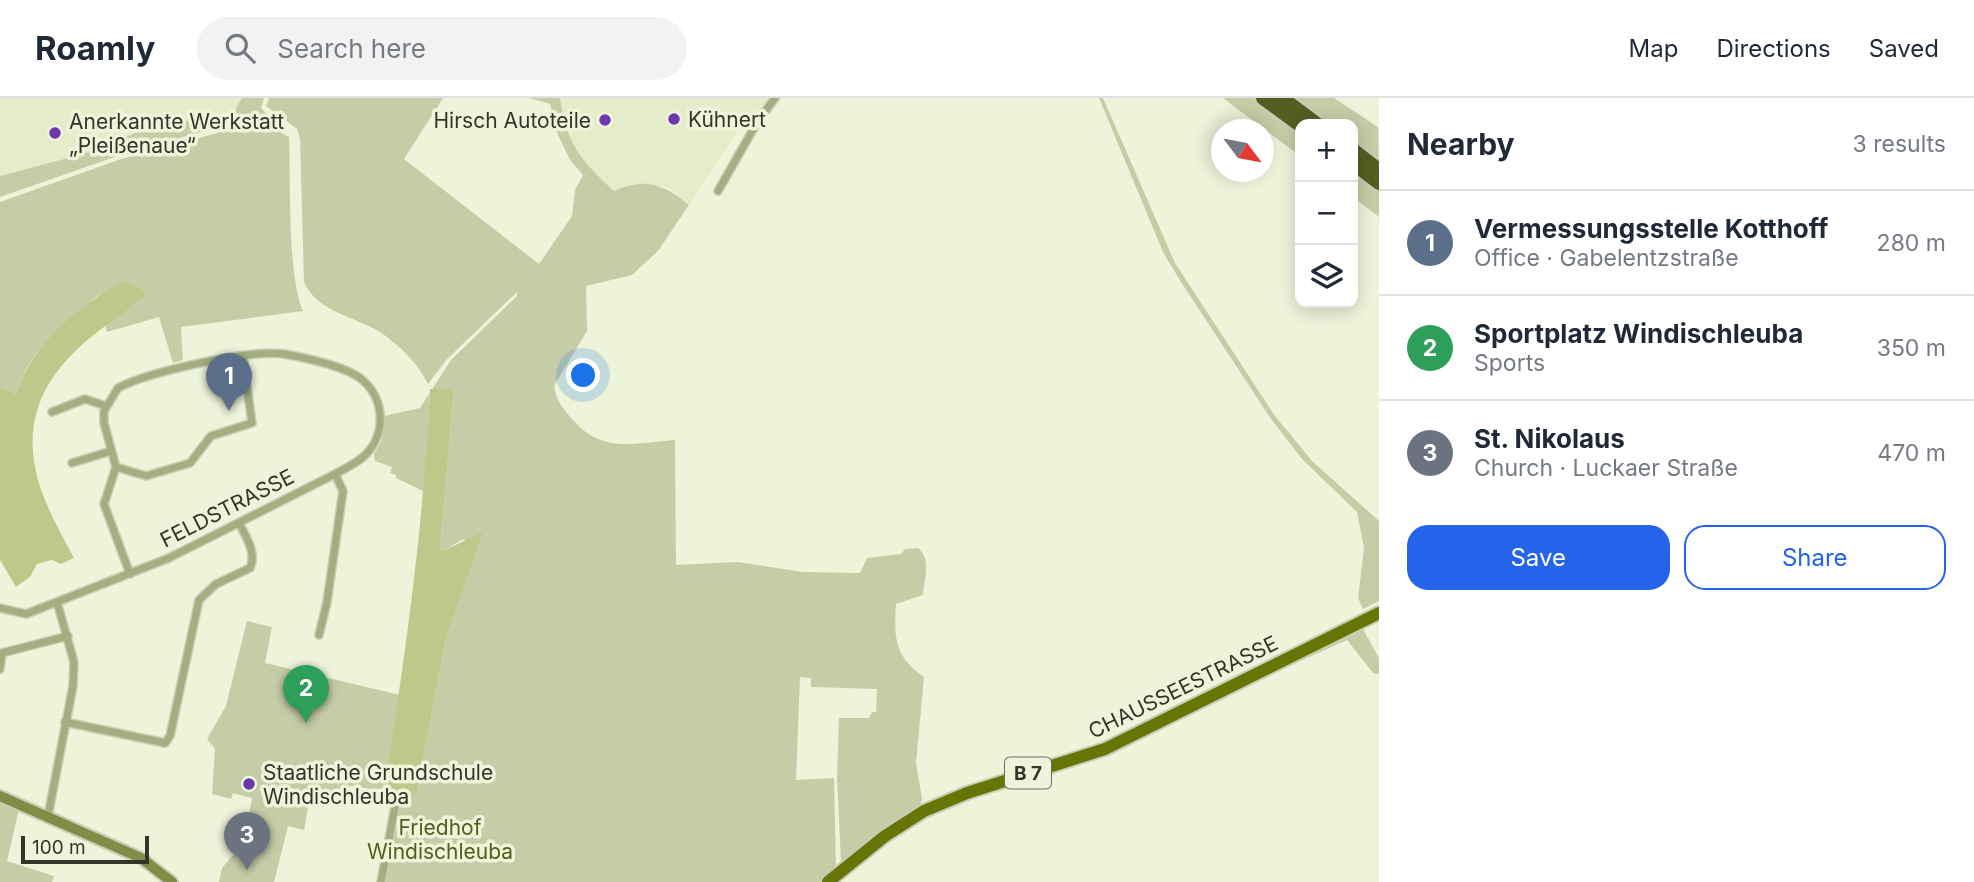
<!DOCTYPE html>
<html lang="en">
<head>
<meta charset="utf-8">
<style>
  :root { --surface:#fff; --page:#f2f2f3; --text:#1f2937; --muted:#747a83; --line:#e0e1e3; --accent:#2563eb }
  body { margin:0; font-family:Inter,sans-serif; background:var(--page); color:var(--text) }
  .controls { position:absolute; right:21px; top:21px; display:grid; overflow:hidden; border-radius:14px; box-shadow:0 4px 18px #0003 }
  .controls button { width:63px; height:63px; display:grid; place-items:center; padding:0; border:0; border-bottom:2px solid var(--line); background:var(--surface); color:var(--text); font:35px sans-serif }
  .compass { position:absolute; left:1211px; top:21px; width:63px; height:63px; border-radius:50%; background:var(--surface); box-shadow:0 4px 18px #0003; rotate:122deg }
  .scale { position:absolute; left:21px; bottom:18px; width:128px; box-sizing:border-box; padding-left:7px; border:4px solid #33352b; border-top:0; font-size:19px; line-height:24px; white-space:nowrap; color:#33352b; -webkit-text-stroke:5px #eef4da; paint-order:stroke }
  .you { position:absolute; left:584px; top:278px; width:24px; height:24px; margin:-18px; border:5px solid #fff; border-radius:50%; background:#1a73e8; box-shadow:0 0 0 10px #1a73e833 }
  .badge { display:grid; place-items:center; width:46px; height:46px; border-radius:50%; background:var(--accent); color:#fff; font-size:23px; font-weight:700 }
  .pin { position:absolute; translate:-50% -58px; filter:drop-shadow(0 2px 4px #0008) }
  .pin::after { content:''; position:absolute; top:37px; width:24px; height:21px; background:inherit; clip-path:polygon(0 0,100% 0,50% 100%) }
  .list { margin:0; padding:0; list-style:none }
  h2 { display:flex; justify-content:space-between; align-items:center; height:91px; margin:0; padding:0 28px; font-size:30px }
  h2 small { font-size:23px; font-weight:400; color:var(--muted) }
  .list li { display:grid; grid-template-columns:46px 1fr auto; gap:21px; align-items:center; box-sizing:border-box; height:105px; padding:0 28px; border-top:2px solid var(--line) }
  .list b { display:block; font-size:26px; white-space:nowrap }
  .list p { margin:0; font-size:23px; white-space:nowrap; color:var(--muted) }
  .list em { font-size:23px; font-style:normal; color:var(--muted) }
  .actions { display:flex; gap:14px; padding:21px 28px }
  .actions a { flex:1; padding:16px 0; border:2px solid var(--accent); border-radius:21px; text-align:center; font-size:24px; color:var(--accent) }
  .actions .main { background:var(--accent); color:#fff }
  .icon { flex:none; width:38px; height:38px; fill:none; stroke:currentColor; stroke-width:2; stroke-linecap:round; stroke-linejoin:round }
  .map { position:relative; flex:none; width:1379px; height:784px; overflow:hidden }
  header { display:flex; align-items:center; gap:42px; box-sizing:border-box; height:98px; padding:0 35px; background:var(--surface); border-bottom:2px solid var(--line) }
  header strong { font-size:33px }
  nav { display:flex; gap:38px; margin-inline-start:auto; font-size:24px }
  .search { width:490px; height:63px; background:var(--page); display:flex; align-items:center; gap:18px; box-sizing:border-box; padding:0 24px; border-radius:38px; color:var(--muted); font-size:26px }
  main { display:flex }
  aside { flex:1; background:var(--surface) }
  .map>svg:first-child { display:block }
  .built { fill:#e4ecca }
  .green { fill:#c5cda7 }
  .forest { fill:#bcc98b }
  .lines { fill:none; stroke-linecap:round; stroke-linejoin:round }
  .street-casing { stroke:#c9ceb7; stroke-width:10 }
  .secondary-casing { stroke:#c9ceb7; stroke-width:14 }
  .primary-casing { stroke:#c9ceb7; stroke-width:16 }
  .highway-casing { stroke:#c9ceb7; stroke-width:18 }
  .street { stroke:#a4ae80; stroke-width:7 }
  .secondary { stroke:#808d46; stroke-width:10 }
  .primary { stroke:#677506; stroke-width:12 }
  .highway { stroke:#545e20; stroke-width:14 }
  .poi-dot { fill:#6c36ad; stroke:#eef4da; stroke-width:2.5 }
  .labels { text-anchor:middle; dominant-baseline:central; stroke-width:7; stroke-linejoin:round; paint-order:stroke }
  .shield { fill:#eef4da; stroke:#6b6e60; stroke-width:2 }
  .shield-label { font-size:19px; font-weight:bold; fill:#33352b }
  .poi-label { font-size:21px; fill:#33352b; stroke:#eef4da; text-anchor:start }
  .street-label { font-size:21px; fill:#33352b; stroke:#eef4da }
  .park-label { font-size:21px; fill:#535e1b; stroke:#eef4da }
</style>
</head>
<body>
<header>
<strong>Roamly</strong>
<div class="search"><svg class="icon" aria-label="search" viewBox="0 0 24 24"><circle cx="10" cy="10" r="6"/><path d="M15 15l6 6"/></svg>Search here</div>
<nav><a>Map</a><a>Directions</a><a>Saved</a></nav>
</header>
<main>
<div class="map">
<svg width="1379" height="784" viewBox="0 0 1379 784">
  <rect width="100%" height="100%" fill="#eef4da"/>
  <path class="built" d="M0 0H242L233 16 155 27 83 56 0 78Z
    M560 0H783L763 25 752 12 689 107 668 89 632 85 614 93 587 69 569 43Z"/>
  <path class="green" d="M242 0H264L261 10 267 16 263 24 289 39C291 83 287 177 303 213L181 229 183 262 173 265 159 219 107 234 105 228 138 202 99 197C62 224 30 252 16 296L0 289V104L121 61 232 31 227 27 132 53 0 99V78L83 56 155 27 233 16Z
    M269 0H443L404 61 539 166 572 118 575 92 583 77 570 62 558 37 550 6 529 0H560C567 46 580 62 614 93 644 79 664 86 689 107L658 153 632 177 586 188 587 233 554 288C557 304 562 309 572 321 602 356 634 345 675 342L676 467 737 464 803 474 860 475 867 460 901 456 905 451 918 450C932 462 924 480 923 497L896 506C894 540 894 558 924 579L916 665 922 701 919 710 844 765 841 763 837 680 839 620H869L872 614H876L877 591 811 589V580L800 579 796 682 834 680 836 771 822 784H385L401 694H417L446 540 482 435 467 443 463 441 445 452 440 451 454 291H430L425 394 396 380V377L390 375 392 369 375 363 374 356 382 342 384 318 420 310 451 262 517 198V194L447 261 428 286C417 264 400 248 380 234 354 218 317 214 304 184L300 41 297 31 266 8Z
    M1099 0H1103L1175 165 1275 318 1313 364 1379 423V503L1363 511 1358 500 1364 450 1357 414 1302 361 1271 321 1181 184 1163 154Z
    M1223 0H1252L1300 34V58Z
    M1288 0H1334L1378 29 1379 67 1353 47V26H1325Z
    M1353 72 1379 92V119L1353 99Z
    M247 523 272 529 265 565 400 597 384 693 350 688 342 706 310 698 304 732 288 728 274 784H219L222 770 245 743 252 700 233 695 231 701 212 696 215 651 207 641 226 608Z
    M1363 531 1379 560V576L1373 575 1347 542 1258 582 1257 579Z
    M0 703 19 711 7 763 54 778 52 784H0Z"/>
  <path class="forest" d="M123 183 143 192 145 198C134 204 126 214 115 221 48 267 12 320 45 402 53 422 64 441 74 460L61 466 52 462 37 466 30 479 16 489 0 462V289L16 296C34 243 76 210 123 183Z
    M430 291H454L440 451 445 452 483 434 446 540 417 694 384 693C405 559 424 426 430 291Z"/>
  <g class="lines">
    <defs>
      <path id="street" d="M718 93 758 23 775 0
        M52 314 85 301 106 308
        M72 365 111 353
        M116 369 146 378 190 365 211 338 252 325 243 259
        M0 510 26 516 169 460 335 376C344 371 355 366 363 359 387 338 386 300 360 280 342 267 306 260 284 256 250 251 148 274 118 290L104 313V325L116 369 104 406 130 476
        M319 537 327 504 343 393 335 376
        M0 571 2 555 68 538
        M65 624 165 645 170 638 199 502 216 486 250 470C257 455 246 439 239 425
        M48 718 73 588 74 564 57 504
        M381 784 397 698"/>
      <path id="secondary" d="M0 698 141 760 172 784"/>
      <path id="primary" d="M828 784 885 738 924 713 967 695 1105 651 1379 515"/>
      <path id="highway" d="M1263 0 1300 27
        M1282 0 1317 26
        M1353 52 1379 72
        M1353 65 1379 85"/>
    </defs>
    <use href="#street" class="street-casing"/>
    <use href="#secondary" class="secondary-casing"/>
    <use href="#primary" class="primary-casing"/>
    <use href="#highway" class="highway-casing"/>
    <use href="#street" class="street"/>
    <use href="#secondary" class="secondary"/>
    <use href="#primary" class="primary"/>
    <use href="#highway" class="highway"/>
  </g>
  <g class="poi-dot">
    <circle cx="674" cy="21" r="7"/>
    <circle cx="605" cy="22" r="7"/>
    <circle cx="55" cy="35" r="7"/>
    <circle cx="249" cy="686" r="7"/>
  </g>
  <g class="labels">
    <rect class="shield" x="1005" y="659.5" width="46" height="31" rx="5"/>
    <g class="shield-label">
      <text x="1028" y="675">B 7</text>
    </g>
    <g class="poi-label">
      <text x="688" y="21">Kühnert</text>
      <text x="591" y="22" text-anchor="end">Hirsch Autoteile</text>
      <text x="69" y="23">Anerkannte Werkstatt<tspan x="69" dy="24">„Pleißenaue“</tspan></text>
      <text x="263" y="674">Staatliche Grundschule<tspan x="263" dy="24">Windischleuba</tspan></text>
    </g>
    <g class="street-label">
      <text transform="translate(227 410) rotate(-27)">FELDSTRASSE</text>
      <text transform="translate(1183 589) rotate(-26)">CHAUSSEESTRASSE</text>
    </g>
    <g class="park-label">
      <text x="440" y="729">Friedhof<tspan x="440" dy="24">Windischleuba</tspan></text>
    </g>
  </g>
</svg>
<div class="controls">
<button>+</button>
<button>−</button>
<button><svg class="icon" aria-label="layers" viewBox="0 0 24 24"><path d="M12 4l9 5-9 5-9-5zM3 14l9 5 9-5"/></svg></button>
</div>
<svg class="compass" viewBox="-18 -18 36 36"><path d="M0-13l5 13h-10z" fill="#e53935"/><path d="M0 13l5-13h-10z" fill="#747a83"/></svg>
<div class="scale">100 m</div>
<div class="you"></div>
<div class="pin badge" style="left:229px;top:313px;background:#5c6f8a">1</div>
<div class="pin badge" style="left:306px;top:625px;background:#2e9e5b">2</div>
<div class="pin badge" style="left:247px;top:772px;background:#6b7280">3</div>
</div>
<aside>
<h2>Nearby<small>3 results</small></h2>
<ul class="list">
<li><span class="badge" style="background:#5c6f8a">1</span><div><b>Vermessungsstelle Kotthoff</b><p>Office · Gabelentzstraße</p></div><em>280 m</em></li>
<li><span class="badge" style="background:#2e9e5b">2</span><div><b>Sportplatz Windischleuba</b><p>Sports</p></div><em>350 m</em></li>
<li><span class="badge" style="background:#6b7280">3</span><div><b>St. Nikolaus</b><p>Church · Luckaer Straße</p></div><em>470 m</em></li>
</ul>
<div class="actions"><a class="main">Save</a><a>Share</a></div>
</aside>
</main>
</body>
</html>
